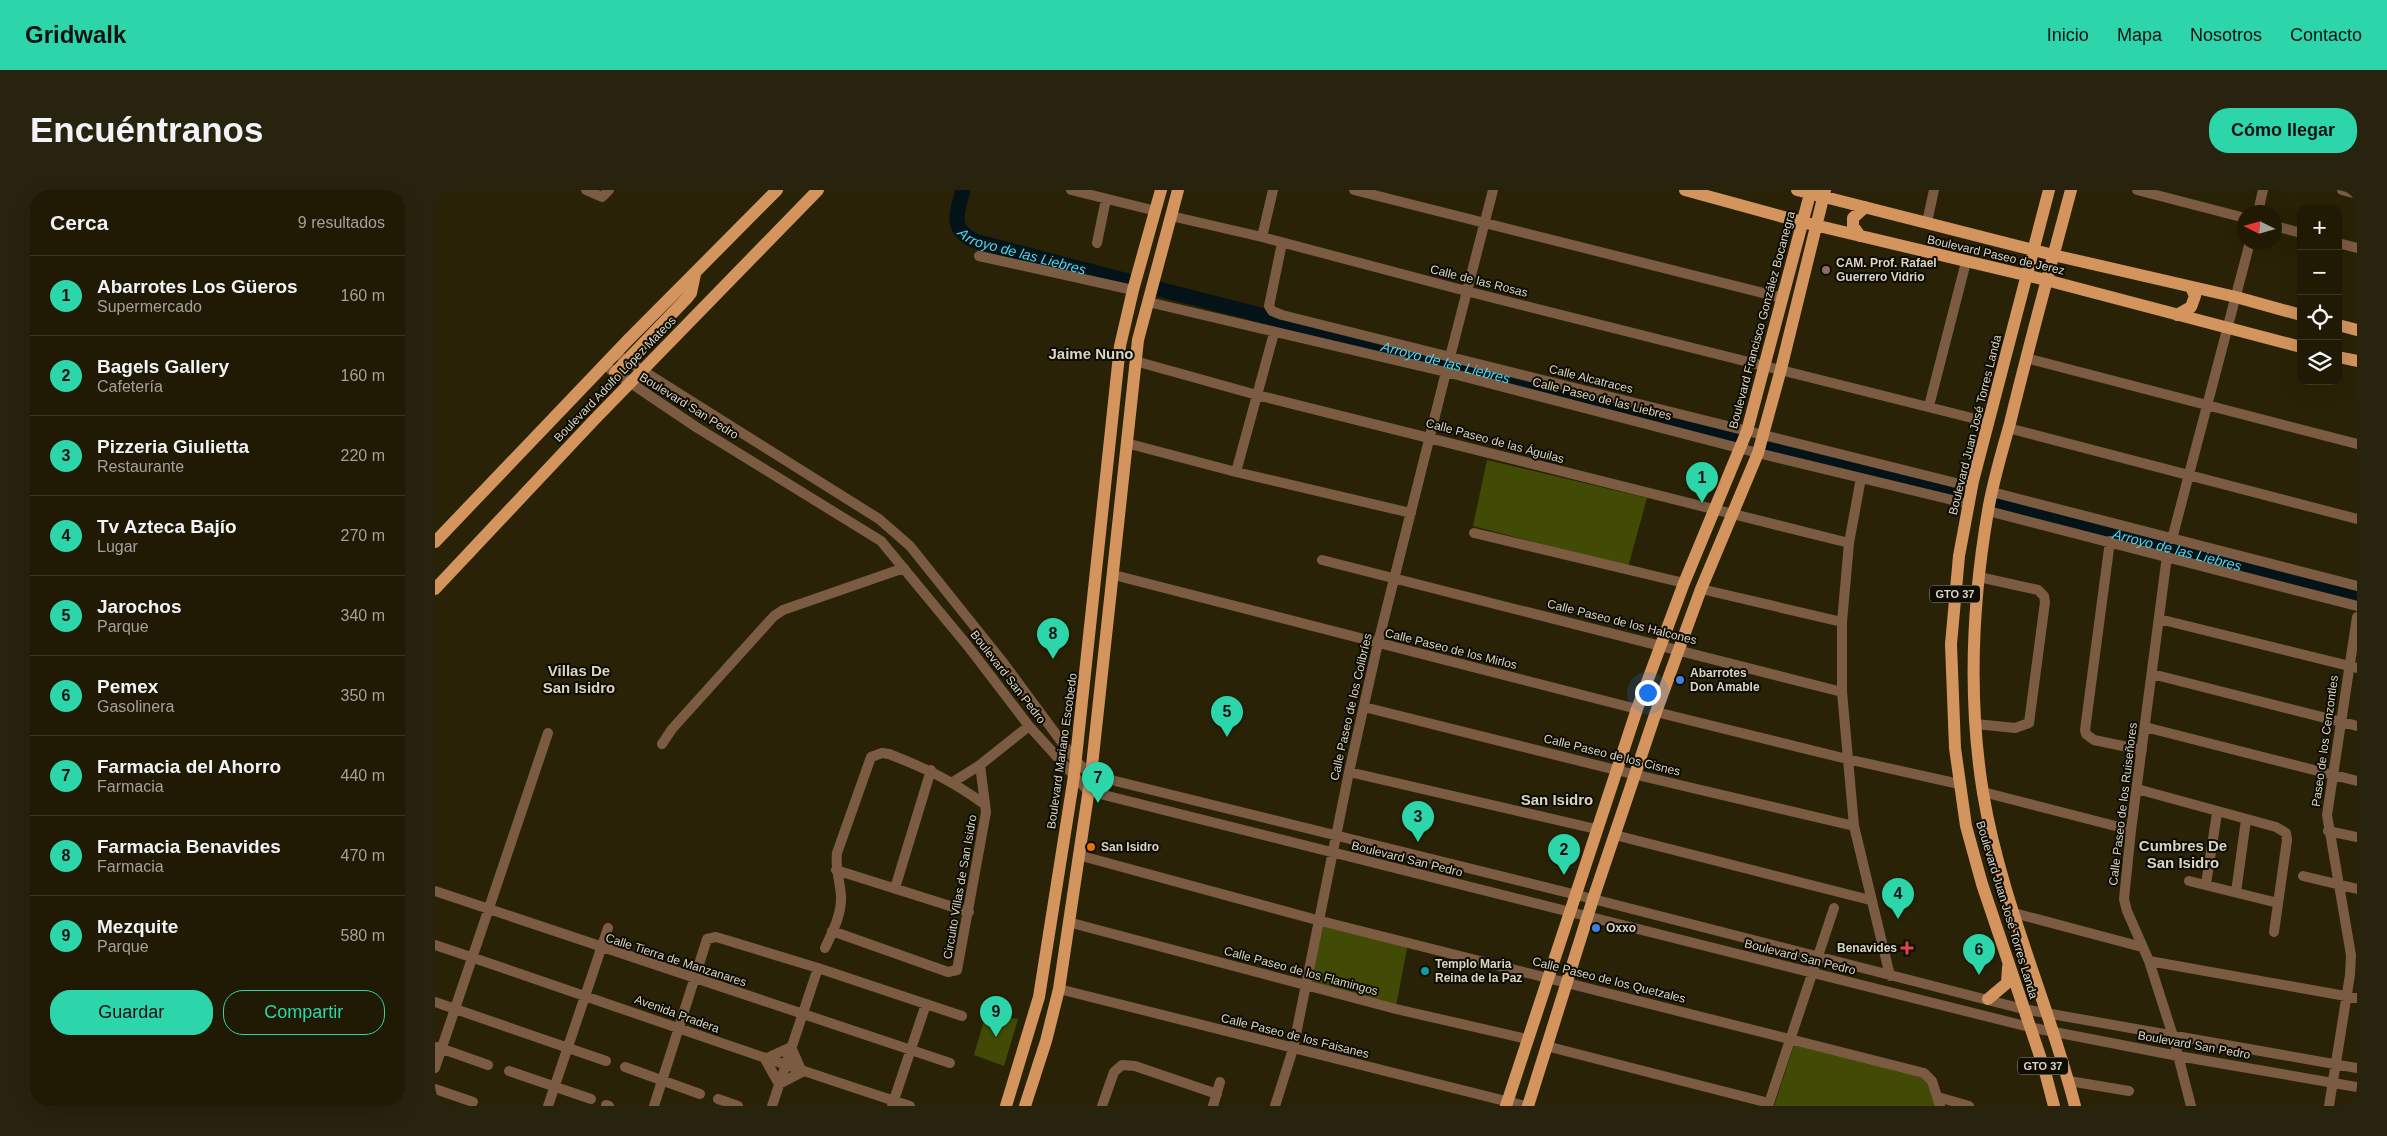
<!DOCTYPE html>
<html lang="es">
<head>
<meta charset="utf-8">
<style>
  :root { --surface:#201a04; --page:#28230e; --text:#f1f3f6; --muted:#a2a19a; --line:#3d3826; --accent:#2dd5ab }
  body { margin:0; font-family:Helvetica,sans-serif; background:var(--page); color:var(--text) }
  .controls { position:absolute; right:15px; top:15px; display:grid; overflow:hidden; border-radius:10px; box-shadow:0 5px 20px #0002 }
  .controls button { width:45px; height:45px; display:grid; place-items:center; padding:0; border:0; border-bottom:1px solid var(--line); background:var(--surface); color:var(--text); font:25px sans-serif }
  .compass { position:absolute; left:1802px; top:15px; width:45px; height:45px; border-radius:50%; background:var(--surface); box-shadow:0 5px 20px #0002; rotate:275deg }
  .you { position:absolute; left:1212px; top:502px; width:18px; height:18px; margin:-12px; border:4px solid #fff; border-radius:50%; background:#1a73e8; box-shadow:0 0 0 8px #1a73e833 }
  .badge { display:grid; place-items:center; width:32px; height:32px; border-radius:50%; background:var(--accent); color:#111; font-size:16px; font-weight:700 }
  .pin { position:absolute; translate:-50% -41px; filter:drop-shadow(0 1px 2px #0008) }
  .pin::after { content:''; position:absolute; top:26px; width:18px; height:15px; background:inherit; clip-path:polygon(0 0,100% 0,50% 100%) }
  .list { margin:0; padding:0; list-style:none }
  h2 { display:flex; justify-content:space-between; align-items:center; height:65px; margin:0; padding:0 20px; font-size:21px }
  h2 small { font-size:16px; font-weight:400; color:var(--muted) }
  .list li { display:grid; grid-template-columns:32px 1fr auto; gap:15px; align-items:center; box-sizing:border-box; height:80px; padding:0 20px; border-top:1px solid var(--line) }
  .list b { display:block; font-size:19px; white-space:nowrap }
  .list p { margin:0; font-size:16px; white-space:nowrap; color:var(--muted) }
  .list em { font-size:16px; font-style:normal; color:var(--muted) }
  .actions { display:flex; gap:10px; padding:15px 20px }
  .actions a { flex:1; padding:11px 0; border:1px solid var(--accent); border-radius:20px; text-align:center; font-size:18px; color:var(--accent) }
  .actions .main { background:var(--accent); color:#111 }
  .icon { flex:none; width:28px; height:28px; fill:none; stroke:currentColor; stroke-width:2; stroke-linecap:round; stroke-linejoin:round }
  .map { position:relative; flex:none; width:1922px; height:916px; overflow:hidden; border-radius:20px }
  header { display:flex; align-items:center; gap:30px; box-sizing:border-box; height:70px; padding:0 25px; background:var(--accent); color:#111 }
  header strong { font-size:24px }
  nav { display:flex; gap:28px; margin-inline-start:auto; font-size:18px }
  .intro { display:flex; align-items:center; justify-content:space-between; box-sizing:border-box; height:120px; padding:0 30px }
  h1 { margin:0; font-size:35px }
  .button { padding:12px 22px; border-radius:20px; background:var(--accent); color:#111; font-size:18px; font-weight:700 }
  main { display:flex; gap:30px; padding:0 30px }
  aside { flex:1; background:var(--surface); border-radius:20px; box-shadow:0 5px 20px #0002 }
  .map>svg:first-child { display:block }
  .green { fill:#424b05 }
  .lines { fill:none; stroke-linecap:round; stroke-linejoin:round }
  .river { stroke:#031317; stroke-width:15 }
  .minor { stroke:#7b5c42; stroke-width:10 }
  .major { stroke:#d4945d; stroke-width:12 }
  .education-dot { fill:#8d6e63; stroke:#0f0c03; stroke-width:2 }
  .shop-dot { fill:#3f7fe0; stroke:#0f0c03; stroke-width:2 }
  .food-dot { fill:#e8710a; stroke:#0f0c03; stroke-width:2 }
  .health-dot { fill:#e0444e; stroke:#0f0c03; stroke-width:2 }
  .culture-dot { fill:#0f9aa8; stroke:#0f0c03; stroke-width:2 }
  .labels { text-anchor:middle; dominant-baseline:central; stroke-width:4; stroke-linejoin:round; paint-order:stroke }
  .shield { fill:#0f0c03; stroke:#9c998b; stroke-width:1 }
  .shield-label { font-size:11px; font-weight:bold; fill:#d9d5c5 }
  .street-label { font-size:12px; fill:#d9d5c5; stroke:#0f0c03 }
  .poi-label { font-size:12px; font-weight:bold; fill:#d9d5c5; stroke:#0f0c03; text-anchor:start }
  .water-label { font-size:14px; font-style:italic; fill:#4ed9f5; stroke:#0f0c03 }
  .quarter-label { font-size:15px; font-weight:bold; fill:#d9d5c5; stroke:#0f0c03 }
</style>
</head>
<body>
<header>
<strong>Gridwalk</strong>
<nav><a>Inicio</a><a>Mapa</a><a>Nosotros</a><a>Contacto</a></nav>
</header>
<div class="intro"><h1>Encuéntranos</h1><a class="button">Cómo llegar</a></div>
<main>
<aside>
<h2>Cerca<small>9 resultados</small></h2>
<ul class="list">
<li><span class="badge">1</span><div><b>Abarrotes Los Güeros</b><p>Supermercado</p></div><em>160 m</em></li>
<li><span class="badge">2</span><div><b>Bagels Gallery</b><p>Cafetería</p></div><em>160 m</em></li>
<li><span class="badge">3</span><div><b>Pizzeria Giulietta</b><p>Restaurante</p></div><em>220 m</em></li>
<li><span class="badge">4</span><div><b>Tv Azteca Bajío</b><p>Lugar</p></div><em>270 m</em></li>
<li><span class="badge">5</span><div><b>Jarochos</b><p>Parque</p></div><em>340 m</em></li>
<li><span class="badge">6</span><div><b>Pemex</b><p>Gasolinera</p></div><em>350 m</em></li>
<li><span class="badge">7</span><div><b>Farmacia del Ahorro</b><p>Farmacia</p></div><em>440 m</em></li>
<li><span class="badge">8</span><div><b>Farmacia Benavides</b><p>Farmacia</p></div><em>470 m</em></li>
<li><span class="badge">9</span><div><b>Mezquite</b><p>Parque</p></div><em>580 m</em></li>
</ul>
<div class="actions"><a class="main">Guardar</a><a>Compartir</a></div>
</aside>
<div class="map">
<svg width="1922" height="916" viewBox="0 0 1922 916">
  <rect width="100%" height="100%" fill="#2a2206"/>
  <path class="green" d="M1052 270 1212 308 1193 377 1038 336Z
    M887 735 973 753 961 816 874 792Z
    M551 824 583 829 569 876 539 865Z
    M1359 855 1492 888 1502 916H1339Z"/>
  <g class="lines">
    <g class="river">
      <path id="s1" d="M528 0C522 23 514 39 540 51L693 91"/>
      <path id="s2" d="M724 99 1298 246"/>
      <path d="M1336 256 1527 305"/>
      <path id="s3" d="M1563 314 1922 406"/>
    </g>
    <path class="minor" d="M151 0 167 7 174 0
      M636 0 721 21
      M919 0 1348 108
      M1702 0 1810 28
      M1907 0 1922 4
      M1823 22 1828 0
      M736 26 827 47 1031 101 1553 232
      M1492 32 1499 0
      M1840 36 1866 43
      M827 47 838 0
      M662 53 671 9
      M847 53 834 116 837 121 847 125 1537 297
      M1903 53 1922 58
      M544 66 698 100
      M713 112 1011 182 1323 263 1534 314
      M186 167 444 329 475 356 567 471 640 570 656 585 1158 709 1588 819 1922 878
      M1015 167 1058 0
      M1591 168 1922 254
      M700 171 822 205 1414 353
      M175 179 261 237 446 351 532 455 594 536 653 601 1594 837 1743 866 1922 897
      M1494 216 1531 72
      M1573 238 1922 329
      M691 253 801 282 976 323
      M801 282 839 143
      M1426 288 1414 353 1407 432V502L1419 636 1455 786
      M1557 302 1922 396
      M1553 321 1922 416
      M1039 343 1249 393
      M1737 349 1815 52
      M1675 351 1650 540 1651 544 1659 550 1707 560
      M1732 366 1696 640 1689 709 1692 721 1714 771 1738 846 1756 916
      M887 370 1407 502
      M679 385 1202 519
      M1266 399 1407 432
      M1724 429 1922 478
      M1717 484 1922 536
      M929 517 1181 580 1419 636
      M1221 522 1412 569 1524 594
      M1541 534 1580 538 1594 533 1610 412 1609 406 1603 400 1544 387
      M1710 537 1922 591
      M227 554 237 539 339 426 348 420 469 378
      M914 582 1161 639
      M518 592 545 575 594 536
      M1702 599 1841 637 1851 643 1852 650 1839 742
      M1548 602 1696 640
      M1893 641 1922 647
      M1180 645 1435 710
      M643 665 882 730 1489 883 1497 891 1505 916
      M401 680 534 722
      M1868 686 1922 699
      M1754 691 1843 713
      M1771 694 1782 623
      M460 698 496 580
      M0 701 515 873
      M1801 702 1811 630
      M1579 723 1707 757
      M633 732 961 819 1092 849
      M397 741 513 782 522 780 551 622 545 575
      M0 755C159 808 316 865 475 916
      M390 758C397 743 407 724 406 706 405 691 400 678 402 663L436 567 447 563 454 564C492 579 516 590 549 614
      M1714 771 1922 808
      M624 799 1090 916
      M0 812 171 871
      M1111 856 1334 913
      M2 857 53 875
      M356 857 367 882 344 894 330 869Z
      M190 877 265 904
      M0 878 113 543
      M74 881 156 909
      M1634 891 1694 901
      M0 899 38 912
      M1503 907 1534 916
      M283 909 303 916
      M171 915 174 916
      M113 916 173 738
      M219 916 272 749 281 747 383 778 527 826
      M337 916 383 778
      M457 916 491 814
      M667 916 679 882 687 875 700 876 782 904
      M778 916 785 892
      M840 916 858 859 914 582 943 453 1011 182
      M1333 916 1399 718
      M1894 916 1915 785 1916 765 1892 625 1922 427"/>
    <path class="major" d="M1250 0 1367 32 1611 90 1866 157
      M1362 0 1618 65 1801 107 1866 125
      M1614 0 1538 291 1524 366 1516 454 1520 558 1531 636 1547 694 1609 878 1619 916
      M1636 0C1615 78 1594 155 1575 233 1567 262 1558 291 1553 321 1537 414 1533 510 1548 603 1566 711 1613 811 1640 916
      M1425 46 1418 36V28L1430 17
      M1742 125 1756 117 1760 106 1756 97
      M1903 135 1922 140
      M1903 167 1922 171
      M180 183 252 108 256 103 260 84
      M0 352 193 150 342 0
      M0 399 159 230 383 0
      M1553 809 1572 793 1573 777
      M571 916 604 807 639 586 685 156 698 100 726 0
      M590 916 611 851 624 799 656 585 703 150 743 0
      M1071 916 1202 519 1249 393 1312 241 1376 0
      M1093 916 1158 709 1221 522 1266 399 1323 263 1346 179 1390 0"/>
  </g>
  <circle class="education-dot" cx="1391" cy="80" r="5"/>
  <g class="shop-dot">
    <circle cx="1245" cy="490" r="5"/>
    <circle cx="1161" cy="738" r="5"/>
  </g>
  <circle class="food-dot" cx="656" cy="657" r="5"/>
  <path class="health-dot" d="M1469.5 750.5h5v5h5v5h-5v5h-5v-5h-5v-5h5z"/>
  <circle class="culture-dot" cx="990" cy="781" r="5"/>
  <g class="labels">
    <g class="shield">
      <rect x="1495" y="395.5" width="50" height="17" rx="4"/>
      <rect x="1583" y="867.5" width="50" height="17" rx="4"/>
    </g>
    <g class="shield-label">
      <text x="1520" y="404">GTO 37</text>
      <text x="1608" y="876">GTO 37</text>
    </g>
    <g class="street-label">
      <text transform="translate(1561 65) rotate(13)">Boulevard Paseo de Jerez</text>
      <text transform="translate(1044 91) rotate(14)">Calle de las Rosas</text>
      <text transform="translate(1327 130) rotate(-75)">Boulevard Francisco González Bocanegra</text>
      <text transform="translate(180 189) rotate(-46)">Boulevard Adolfo López Mateos</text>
      <text transform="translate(1156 189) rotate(14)">Calle Alcatraces</text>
      <text transform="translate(1167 209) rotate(14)">Calle Paseo de las Liebres</text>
      <text transform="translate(254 216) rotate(32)">Boulevard San Pedro</text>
      <text transform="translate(1540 235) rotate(-76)">Boulevard Juan José Torres Landa</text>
      <text transform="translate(1060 251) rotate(15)">Calle Paseo de las Águilas</text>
      <text transform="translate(1187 432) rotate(14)">Calle Paseo de los Halcones</text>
      <text transform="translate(1016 459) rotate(14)">Calle Paseo de los Mirlos</text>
      <text transform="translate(573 487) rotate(52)">Boulevard San Pedro</text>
      <text transform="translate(916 517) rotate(-77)">Calle Paseo de los Colibríes</text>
      <text transform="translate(1890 551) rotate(-82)">Paseo de los Cenzontles</text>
      <text transform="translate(627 561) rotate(-82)">Boulevard Mariano Escobedo</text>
      <text transform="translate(1177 565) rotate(14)">Calle Paseo de los Cisnes</text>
      <text transform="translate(1688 614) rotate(-83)">Calle Paseo de los Ruiseñores</text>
      <text transform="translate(972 669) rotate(14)">Boulevard San Pedro</text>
      <text transform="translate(525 697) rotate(-80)">Circuito Villas de San Isidro</text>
      <text transform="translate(1572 720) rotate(73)">Boulevard Juan José Torres Landa</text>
      <text transform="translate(1365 767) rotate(14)">Boulevard San Pedro</text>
      <text transform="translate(241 770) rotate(18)">Calle Tierra de Manzanares</text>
      <text transform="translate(866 781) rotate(15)">Calle Paseo de los Flamingos</text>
      <text transform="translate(1174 790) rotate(14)">Calle Paseo de los Quetzales</text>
      <text transform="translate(242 824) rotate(20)">Avenida Pradera</text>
      <text transform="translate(860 846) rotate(14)">Calle Paseo de los Faisanes</text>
      <text transform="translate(1759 855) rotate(10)">Boulevard San Pedro</text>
    </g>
    <g class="poi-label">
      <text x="1401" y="73">CAM. Prof. Rafael<tspan x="1401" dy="14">Guerrero Vidrio</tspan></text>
      <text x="1255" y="483">Abarrotes<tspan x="1255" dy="14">Don Amable</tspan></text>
      <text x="666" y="657">San Isidro</text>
      <text x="1171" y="738">Oxxo</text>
      <text x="1462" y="758" text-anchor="end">Benavides</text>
      <text x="1000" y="774">Templo Maria<tspan x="1000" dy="14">Reina de la Paz</tspan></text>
    </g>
    <g class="water-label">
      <text stroke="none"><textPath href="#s1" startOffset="108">Arroyo de las Liebres</textPath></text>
      <text stroke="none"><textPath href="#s2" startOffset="296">Arroyo de las Liebres</textPath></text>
      <text stroke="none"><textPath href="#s3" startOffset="185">Arroyo de las Liebres</textPath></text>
    </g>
    <g class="quarter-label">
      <text x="656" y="163">Jaime Nuno</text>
      <text x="144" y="480">Villas De<tspan x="144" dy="17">San Isidro</tspan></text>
      <text x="1122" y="609">San Isidro</text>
      <text x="1748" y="655">Cumbres De<tspan x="1748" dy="17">San Isidro</tspan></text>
    </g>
  </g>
</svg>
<div class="controls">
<button>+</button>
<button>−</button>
<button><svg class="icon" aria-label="locate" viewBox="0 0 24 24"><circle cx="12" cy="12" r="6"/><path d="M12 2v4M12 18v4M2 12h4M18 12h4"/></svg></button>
<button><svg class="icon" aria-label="layers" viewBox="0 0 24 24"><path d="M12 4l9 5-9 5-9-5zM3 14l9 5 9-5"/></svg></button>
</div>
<svg class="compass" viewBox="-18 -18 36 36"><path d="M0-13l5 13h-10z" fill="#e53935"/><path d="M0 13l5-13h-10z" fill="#a2a19a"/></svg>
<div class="you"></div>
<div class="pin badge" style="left:1267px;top:313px">1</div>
<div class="pin badge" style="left:1129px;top:685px">2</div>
<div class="pin badge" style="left:983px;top:652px">3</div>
<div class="pin badge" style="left:1463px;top:729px">4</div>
<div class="pin badge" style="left:792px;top:547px">5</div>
<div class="pin badge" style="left:1544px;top:785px">6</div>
<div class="pin badge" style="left:663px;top:613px">7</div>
<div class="pin badge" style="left:618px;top:469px">8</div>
<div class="pin badge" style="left:561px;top:847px">9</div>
</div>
</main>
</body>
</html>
